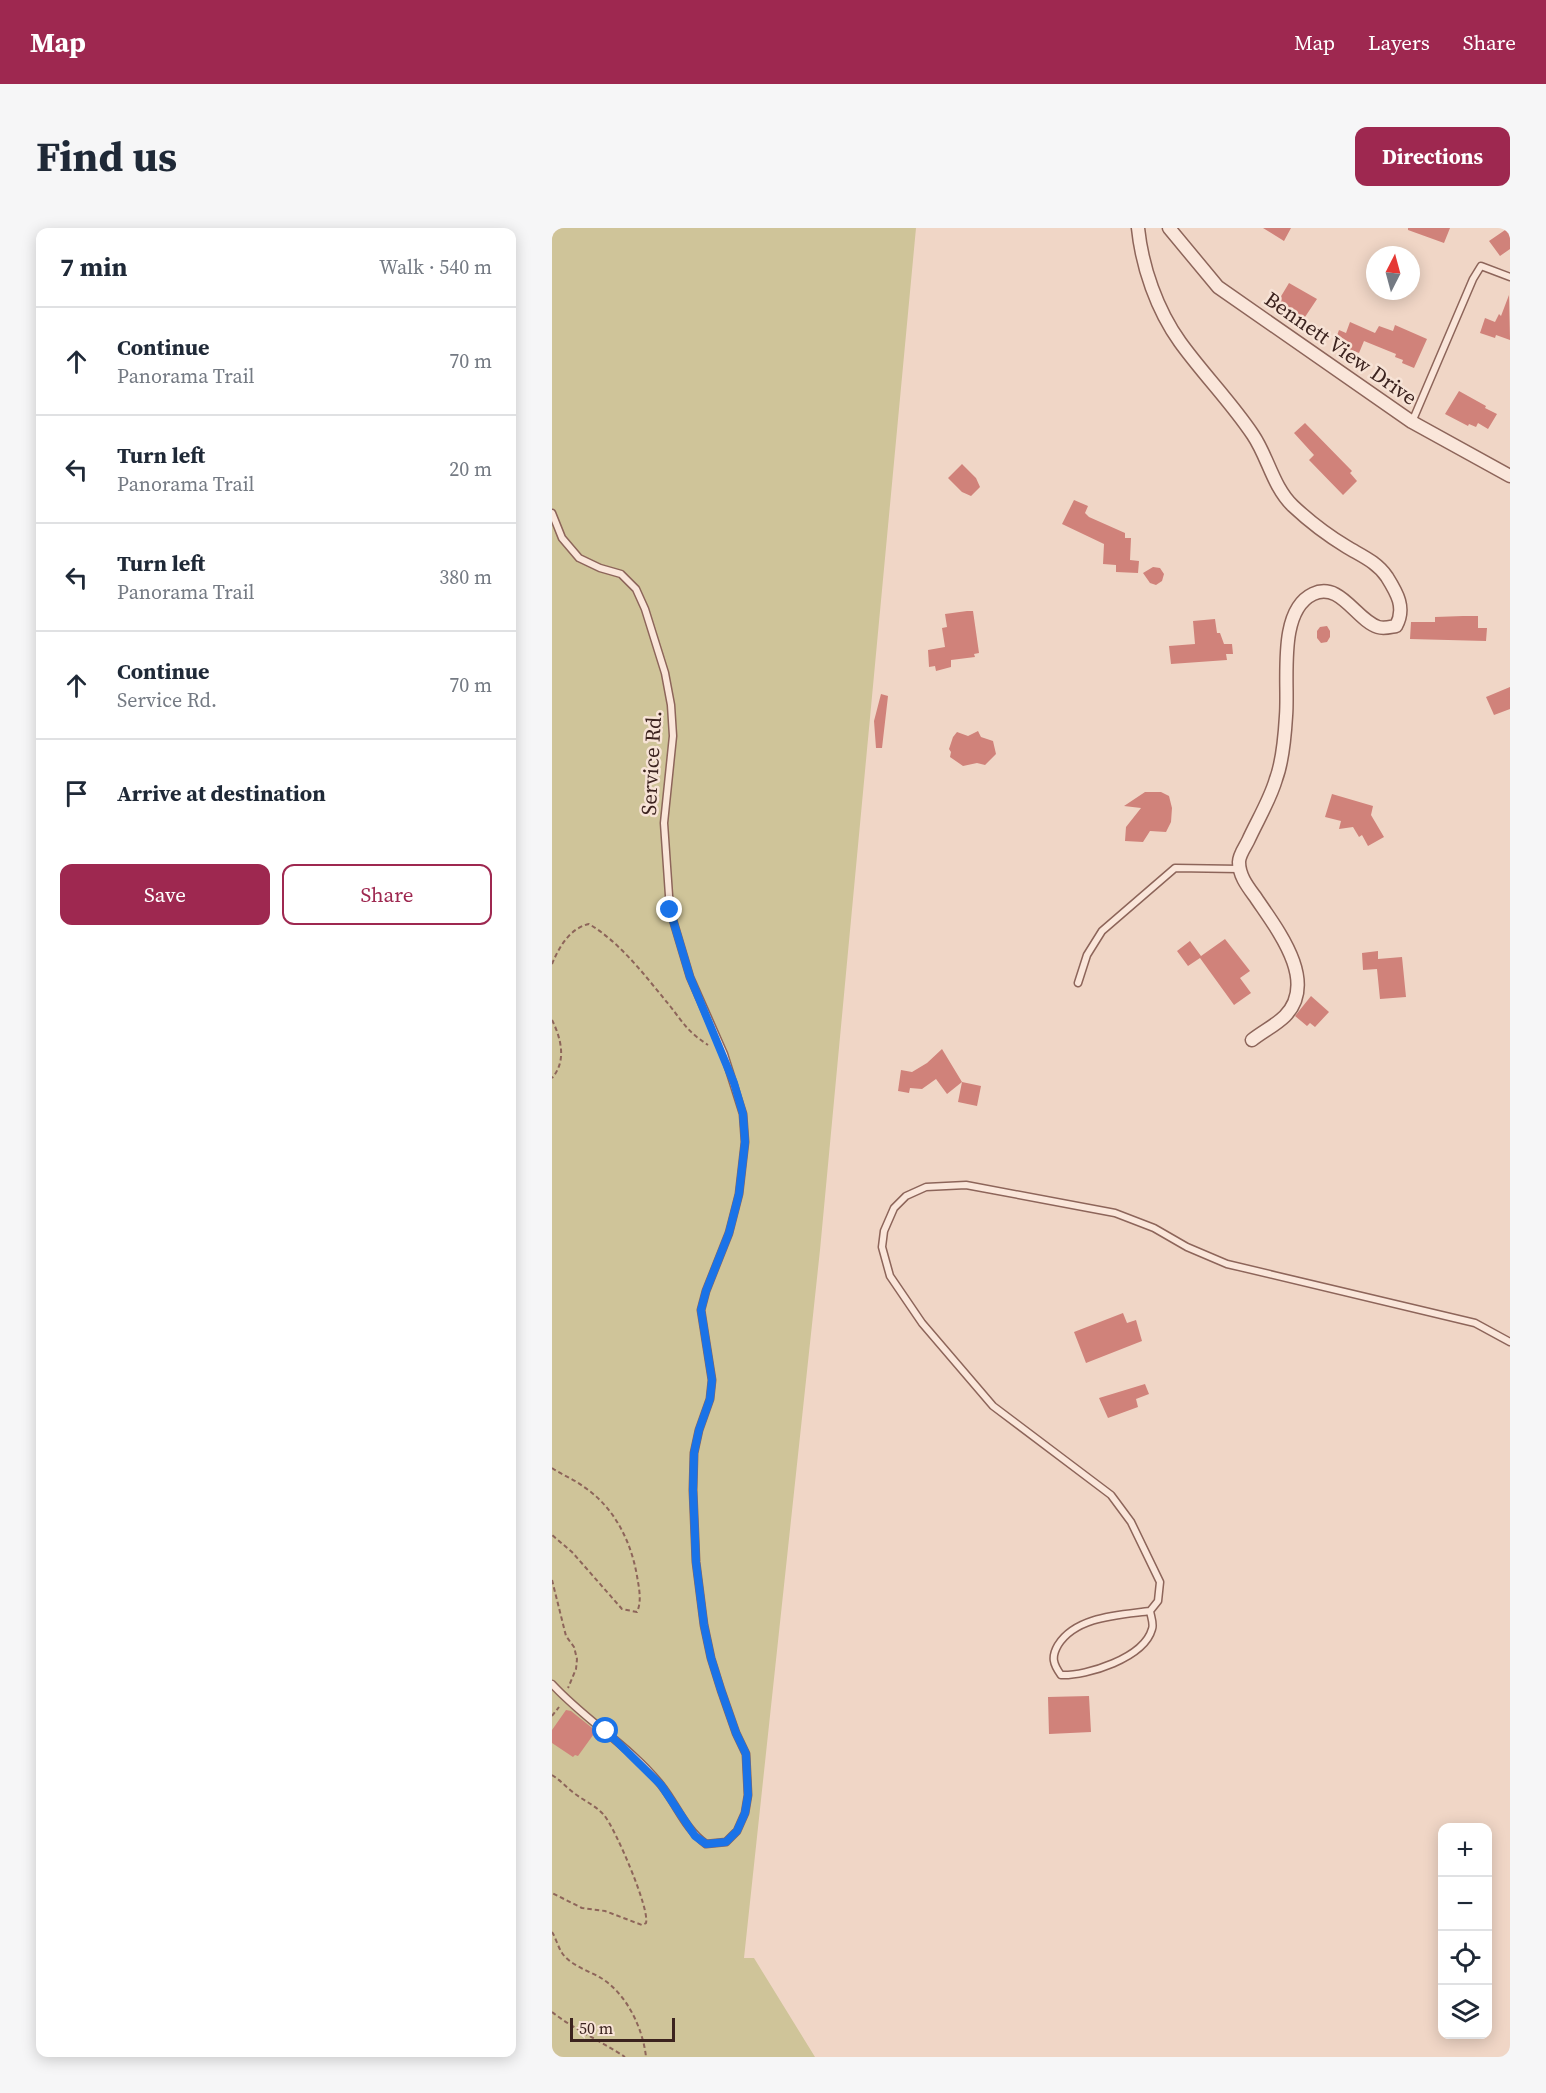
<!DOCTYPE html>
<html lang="en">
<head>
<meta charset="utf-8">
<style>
  :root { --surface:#fff; --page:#f6f6f7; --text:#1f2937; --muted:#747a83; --line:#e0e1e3; --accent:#9e2850 }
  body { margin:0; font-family:"Source Serif 4",serif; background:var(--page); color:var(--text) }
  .controls { position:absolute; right:18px; bottom:18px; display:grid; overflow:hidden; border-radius:12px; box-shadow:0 3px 15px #0003 }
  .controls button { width:54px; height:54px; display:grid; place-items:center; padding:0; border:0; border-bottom:2px solid var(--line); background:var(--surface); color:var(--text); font:30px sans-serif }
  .compass { position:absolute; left:814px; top:18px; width:54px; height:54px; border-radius:50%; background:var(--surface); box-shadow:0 3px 15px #0003; rotate:6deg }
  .scale { position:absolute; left:18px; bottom:15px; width:105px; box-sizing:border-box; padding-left:6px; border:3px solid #3c231f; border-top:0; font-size:16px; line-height:21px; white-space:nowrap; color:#3c231f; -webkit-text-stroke:4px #f7e3d6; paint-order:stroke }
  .stop { position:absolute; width:18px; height:18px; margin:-14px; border:4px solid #1a73e8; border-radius:50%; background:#fff }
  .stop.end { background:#1a73e8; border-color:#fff; box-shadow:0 2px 6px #0008 }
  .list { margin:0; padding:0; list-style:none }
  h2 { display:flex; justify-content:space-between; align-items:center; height:78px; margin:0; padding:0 24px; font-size:26px }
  h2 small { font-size:20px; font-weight:400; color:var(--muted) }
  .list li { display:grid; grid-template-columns:39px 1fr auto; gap:18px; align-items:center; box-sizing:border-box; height:108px; padding:0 24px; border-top:2px solid var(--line) }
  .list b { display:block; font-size:22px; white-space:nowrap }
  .list p { margin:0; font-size:20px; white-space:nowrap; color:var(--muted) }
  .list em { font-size:20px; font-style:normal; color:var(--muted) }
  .actions { display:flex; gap:12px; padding:18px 24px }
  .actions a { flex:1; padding:14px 0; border:2px solid var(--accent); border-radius:12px; text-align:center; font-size:21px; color:var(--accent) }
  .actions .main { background:var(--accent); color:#fff }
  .icon { flex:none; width:33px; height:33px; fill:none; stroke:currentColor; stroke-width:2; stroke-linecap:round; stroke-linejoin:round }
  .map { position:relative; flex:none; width:958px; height:1829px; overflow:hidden; border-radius:12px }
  header { display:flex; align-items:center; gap:36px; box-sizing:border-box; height:84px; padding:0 30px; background:var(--accent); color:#fff }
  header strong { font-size:28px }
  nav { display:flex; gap:33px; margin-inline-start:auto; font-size:21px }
  .intro { display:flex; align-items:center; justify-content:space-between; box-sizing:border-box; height:144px; padding:0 36px }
  h1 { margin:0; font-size:42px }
  .button { padding:15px 27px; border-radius:12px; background:var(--accent); color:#fff; font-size:21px; font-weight:700 }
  main { display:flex; gap:36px; padding:0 36px }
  aside { flex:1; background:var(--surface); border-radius:12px; box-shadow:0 3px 15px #0003 }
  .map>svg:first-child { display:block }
  .green { fill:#cfc499 }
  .building { fill:#d0827a }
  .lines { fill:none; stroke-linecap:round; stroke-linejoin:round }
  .service-casing { stroke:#8d655a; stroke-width:9 }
  .minor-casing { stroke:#8d655a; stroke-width:15 }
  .path { stroke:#8d655a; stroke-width:2; stroke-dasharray:4.5 3; stroke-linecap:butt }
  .service { stroke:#fae6da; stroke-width:6 }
  .minor { stroke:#fae6da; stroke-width:12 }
  .route { stroke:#1a73e8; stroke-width:8 }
  .labels { text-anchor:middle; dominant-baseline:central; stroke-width:5; stroke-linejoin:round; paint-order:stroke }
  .street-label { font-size:21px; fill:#3c231f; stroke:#f7e3d6 }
</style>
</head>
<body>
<header>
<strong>Map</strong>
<nav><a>Map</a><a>Layers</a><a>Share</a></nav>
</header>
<div class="intro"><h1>Find us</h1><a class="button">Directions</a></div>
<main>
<aside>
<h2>7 min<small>Walk · 540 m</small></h2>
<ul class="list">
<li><svg class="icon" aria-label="ahead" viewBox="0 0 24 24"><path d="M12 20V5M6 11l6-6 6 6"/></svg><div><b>Continue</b><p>Panorama Trail</p></div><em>70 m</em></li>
<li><svg class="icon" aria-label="left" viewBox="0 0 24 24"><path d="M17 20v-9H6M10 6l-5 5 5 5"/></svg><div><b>Turn left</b><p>Panorama Trail</p></div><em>20 m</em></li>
<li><svg class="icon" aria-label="left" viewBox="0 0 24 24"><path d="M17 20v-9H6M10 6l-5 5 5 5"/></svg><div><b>Turn left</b><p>Panorama Trail</p></div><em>380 m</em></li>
<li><svg class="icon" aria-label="ahead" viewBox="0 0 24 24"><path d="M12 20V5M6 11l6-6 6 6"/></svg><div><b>Continue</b><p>Service Rd.</p></div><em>70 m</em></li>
<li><svg class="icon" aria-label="arrive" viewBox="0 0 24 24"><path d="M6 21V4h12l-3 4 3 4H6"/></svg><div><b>Arrive at destination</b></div></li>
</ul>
<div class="actions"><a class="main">Save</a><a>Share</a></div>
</aside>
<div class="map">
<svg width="958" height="1829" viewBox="0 0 958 1829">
  <rect width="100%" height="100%" fill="#f0d6c6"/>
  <path class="green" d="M0 0H364L268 1022 192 1730H202L263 1829H0Z"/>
  <path class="building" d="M711 0H739L732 13Z
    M856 0H898L892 15 856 2Z
    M956 0H958V21L948 28 937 13Z
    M737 55 765 71 751 92 725 75Z
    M957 67 958 112 944 107 943 110 928 105 933 90 943 94 947 86 949 88Z
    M798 94 823 105 827 98 841 103 843 97 875 111 862 140 850 135 851 132 843 129 844 126 812 113 807 125 785 116 786 114 783 113 787 102 794 105Z
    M907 163 934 178 933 180 945 186 936 201 926 195 924 199 917 196 916 198 893 186Z
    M753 195 800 243 798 245 805 253 791 267 757 232 762 227 742 205Z
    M410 236 424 250 428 259 419 268 410 264 396 250Z
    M522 272 536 278 533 285 537 289 573 305V310H579L578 332 587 333 586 345 564 344V337L551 336 552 316 510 296Z
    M601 339 608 340 612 346 610 353 604 357 598 355 591 345Z
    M415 383H421L427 425 422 426 423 429 399 432V439L384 443 383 438 377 439 376 422 393 419 390 400 395 399 393 386Z
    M911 388H926V400H935L934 413 858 411 859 394H883V389Z
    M663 391 665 405H668L672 416H680L681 426H674L675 432 619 436 617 418 643 416 641 393Z
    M775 398 778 403V409L775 414 769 415 765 410V403L768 399Z
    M958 459V481L942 487 934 469Z
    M329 466 336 468 330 520H324L322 493Z
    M426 503 429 509 441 513 444 526 433 537 425 535 411 538 398 529 399 524 397 521 401 509 405 504 416 508Z
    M593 564H609L617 568 620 580 619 594 614 604 598 603 591 614 573 613 574 599 589 580 572 578Z
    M780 566 821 578 819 587 832 609 816 618 810 607 807 609 801 599 787 601 789 593 773 589Z
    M673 711 698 743 688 750 699 765 682 777 648 730 636 738 625 723 638 713 649 728Z
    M826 723V731L850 729 854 769 828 771 825 741 811 742 810 725Z
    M759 768 777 784 763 799 758 795 755 798 743 788Z
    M390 821 410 854 429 858 425 878 406 874 410 854 395 866 384 851 370 861 358 860 357 865 346 863 349 842 360 844 375 835Z
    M571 1085 575 1095 584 1092 590 1113 534 1135 522 1104Z
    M593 1156 597 1166 584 1171 586 1179 556 1190 547 1170Z
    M537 1468 539 1504 497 1506 496 1469Z
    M14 1482 19 1483 44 1503 26 1528 23 1527 21 1529 0 1515V1502Z"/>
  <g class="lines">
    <defs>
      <path id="service" d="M860 194 921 51 929 38 958 49
        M0 285 10 310 27 330 48 340 69 346 84 361 93 381 113 445 119 477 121 508 112 595 118 682 138 749 172 826 191 886 193 914 187 966 177 1005 154 1063 149 1082 160 1152 158 1171 147 1202 142 1225 141 1262 144 1334 152 1397 159 1430 169 1462 184 1505 194 1526 196 1567 193 1585 185 1603 174 1614 154 1616C133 1601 125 1577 109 1557 78 1518 34 1493 0 1456
        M526 755 535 727 550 703 623 640 688 641
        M598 1383C568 1387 524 1388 506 1417 499 1429 501 1436 509 1447 535 1448 592 1430 600 1401 602 1396 599 1389 598 1383L606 1373 608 1354 579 1294 559 1267 441 1178 370 1095 338 1048 330 1019 332 1003 342 980 354 968 374 959 414 957 563 985 602 1000 635 1019 675 1036 923 1095 958 1114"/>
      <path id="minor" d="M586 0C590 39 605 82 628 114 651 146 679 174 701 207 716 229 721 259 741 278 758 294 775 307 795 319 810 328 825 334 835 349 845 365 854 380 844 398 838 399 832 401 826 399 804 392 788 353 761 366 725 383 737 454 734 488 733 505 730 535 724 551 718 572 705 593 696 613 693 619 687 627 687 634 687 648 696 659 704 670 724 700 767 753 733 788 724 797 710 804 700 812
        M617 0 666 59 860 194 958 248"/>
    </defs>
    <use href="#service" class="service-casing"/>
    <use href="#minor" class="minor-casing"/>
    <path class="path" d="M0 736C7 719 18 700 37 696 69 715 94 749 118 778 132 796 136 804 156 817
      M0 792C9 810 15 833 0 850
      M0 1240C10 1247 22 1251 32 1259 62 1279 79 1313 85 1348 87 1360 90 1373 85 1384L70 1381 20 1324 0 1307
      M0 1352 14 1408 22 1419 25 1431 24 1441 16 1460
      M0 1488 7 1479
      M0 1547C8 1552 14 1559 22 1565 32 1573 43 1577 52 1587 63 1600 98 1681 94 1695L90 1697 53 1683 30 1680 0 1665
      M0 1704C4 1710 6 1719 10 1725 18 1737 37 1743 49 1750 74 1765 91 1800 94 1829
      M0 1784C23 1802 49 1813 73 1829"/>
    <use href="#service" class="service"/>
    <use href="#minor" class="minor"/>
  </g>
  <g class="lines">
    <path class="route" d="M54 1503 109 1557 143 1608 154 1616 174 1614 185 1603 193 1585 196 1567 194 1526 184 1505 169 1462 159 1430 152 1397 144 1334 141 1262 142 1225 147 1202 158 1171 160 1152 149 1082 154 1063 177 1005 187 966 193 914 191 886 182 855 138 749 118 682"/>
  </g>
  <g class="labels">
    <g class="street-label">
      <text transform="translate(789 120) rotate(35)">Bennett View Drive</text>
      <text transform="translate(99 535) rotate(-87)">Service Rd.</text>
    </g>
  </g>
</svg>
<div class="controls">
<button>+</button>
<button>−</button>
<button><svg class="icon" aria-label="locate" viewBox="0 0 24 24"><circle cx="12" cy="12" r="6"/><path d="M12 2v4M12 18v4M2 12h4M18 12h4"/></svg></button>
<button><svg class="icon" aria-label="layers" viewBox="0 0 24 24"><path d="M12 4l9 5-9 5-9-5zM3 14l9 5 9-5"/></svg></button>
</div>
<svg class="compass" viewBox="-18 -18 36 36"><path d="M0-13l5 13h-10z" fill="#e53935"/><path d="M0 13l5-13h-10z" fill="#747a83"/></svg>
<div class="scale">50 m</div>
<div class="stop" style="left:54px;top:1503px"></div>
<div class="stop end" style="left:118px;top:682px"></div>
</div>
</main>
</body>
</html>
